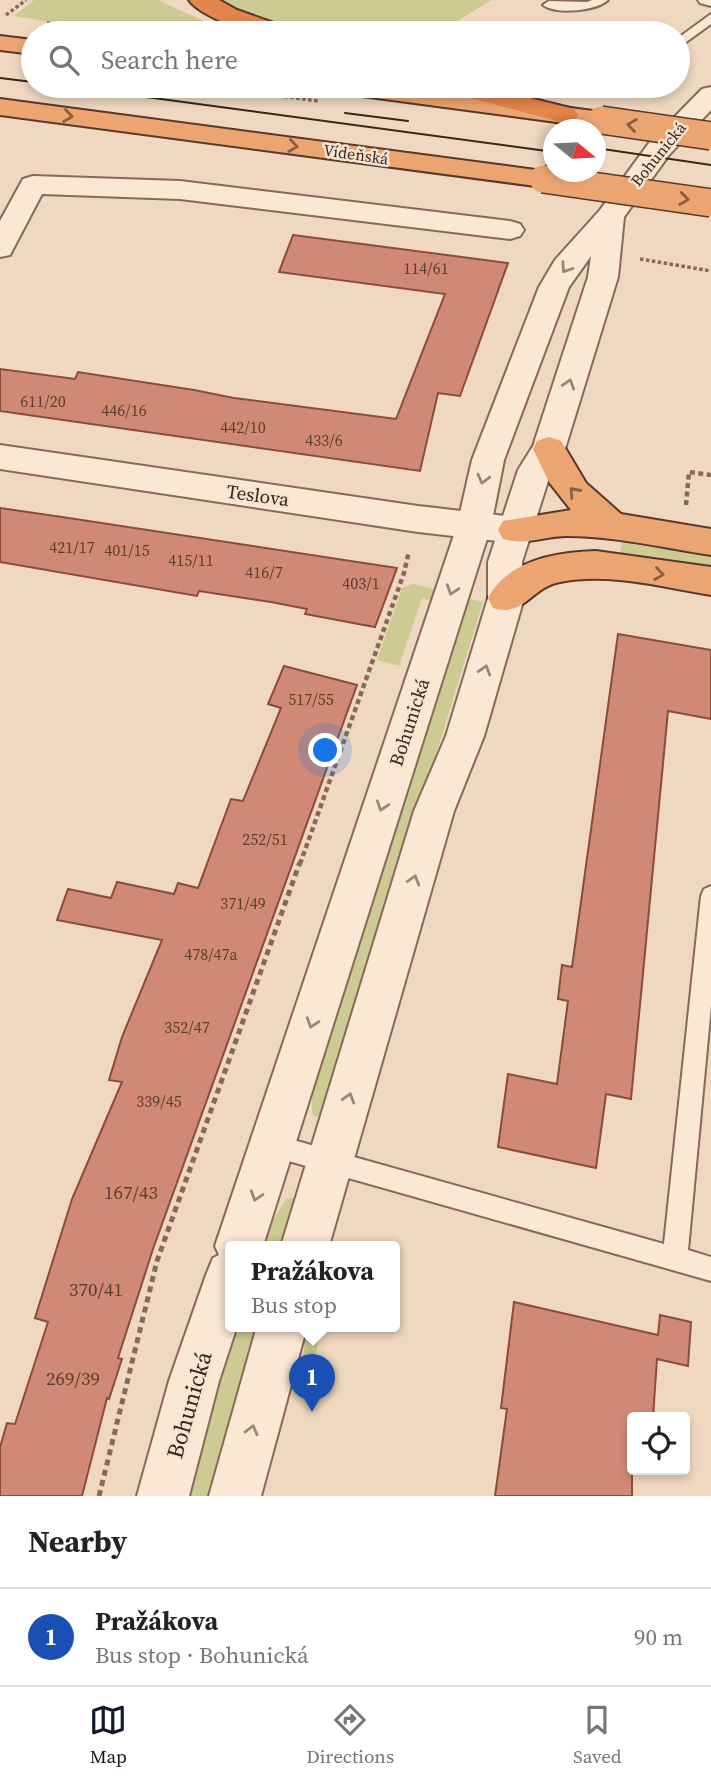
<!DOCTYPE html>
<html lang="en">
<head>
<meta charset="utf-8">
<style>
  :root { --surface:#fff; --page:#f6f6f6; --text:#222; --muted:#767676; --line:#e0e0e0; --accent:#111827 }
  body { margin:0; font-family:"Source Serif 4",serif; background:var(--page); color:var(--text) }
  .controls { position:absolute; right:21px; bottom:21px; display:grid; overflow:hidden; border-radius:7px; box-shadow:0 4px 10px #0003 }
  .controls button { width:63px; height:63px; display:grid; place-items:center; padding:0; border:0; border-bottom:2px solid var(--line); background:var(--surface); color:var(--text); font:35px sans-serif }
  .compass { position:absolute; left:543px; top:119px; width:63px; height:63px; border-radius:50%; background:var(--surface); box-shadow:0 4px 10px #0003; rotate:108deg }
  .you { position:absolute; left:326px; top:751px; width:24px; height:24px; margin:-18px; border:5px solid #fff; border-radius:50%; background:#1a73e8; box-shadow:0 0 0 10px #1a73e833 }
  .badge { display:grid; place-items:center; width:46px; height:46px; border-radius:50%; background:var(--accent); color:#fff; font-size:23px; font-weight:700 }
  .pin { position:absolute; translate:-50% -58px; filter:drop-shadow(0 2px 4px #0008) }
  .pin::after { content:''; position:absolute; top:37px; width:24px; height:21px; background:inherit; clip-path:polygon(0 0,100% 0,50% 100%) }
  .popup { position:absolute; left:225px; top:1241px; width:175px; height:91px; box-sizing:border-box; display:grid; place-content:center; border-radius:7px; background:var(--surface); filter:drop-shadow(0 2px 5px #0005); font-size:23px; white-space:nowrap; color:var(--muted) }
  .popup b { font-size:26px; color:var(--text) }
  .popup::after { content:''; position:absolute; left:50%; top:100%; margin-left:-14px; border:14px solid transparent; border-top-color:var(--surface) }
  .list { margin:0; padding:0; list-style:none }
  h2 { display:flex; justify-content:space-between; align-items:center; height:91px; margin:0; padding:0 28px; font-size:30px }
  h2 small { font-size:23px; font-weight:400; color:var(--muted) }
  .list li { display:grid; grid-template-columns:46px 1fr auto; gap:21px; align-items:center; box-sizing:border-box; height:98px; padding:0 28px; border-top:2px solid var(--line) }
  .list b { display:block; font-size:26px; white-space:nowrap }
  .list p { margin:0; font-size:23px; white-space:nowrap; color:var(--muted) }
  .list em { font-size:23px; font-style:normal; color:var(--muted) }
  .icon { flex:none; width:38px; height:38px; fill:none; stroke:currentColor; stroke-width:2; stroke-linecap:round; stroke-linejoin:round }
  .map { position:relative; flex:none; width:711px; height:1496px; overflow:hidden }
  .search { position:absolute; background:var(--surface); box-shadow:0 4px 10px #0003; left:21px; right:21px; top:21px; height:77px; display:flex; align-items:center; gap:18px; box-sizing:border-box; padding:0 24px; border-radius:38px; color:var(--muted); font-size:26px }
  .sheet { height:189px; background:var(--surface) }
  nav { display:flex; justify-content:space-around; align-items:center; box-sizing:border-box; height:98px; border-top:2px solid var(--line); background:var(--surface); font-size:19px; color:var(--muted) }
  nav a { display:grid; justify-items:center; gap:4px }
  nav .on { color:var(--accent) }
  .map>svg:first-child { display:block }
  .green { fill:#ceca94 }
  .building { fill:#d08974; stroke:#8a4c3c; stroke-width:2 }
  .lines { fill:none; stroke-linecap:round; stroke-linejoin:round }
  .service-casing { stroke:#8a6857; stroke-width:4 }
  .minor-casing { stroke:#8a6857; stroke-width:4 }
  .tertiary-casing { stroke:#8a6857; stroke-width:4 }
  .trunk-casing { stroke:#57382c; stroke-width:4 }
  .motorway-casing { stroke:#57382c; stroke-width:4 }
  .path-far2 { stroke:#8a6857; stroke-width:3.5; stroke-dasharray:3.5 2.5; stroke-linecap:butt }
  .path-far1 { stroke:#8a6857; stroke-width:4.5; stroke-dasharray:5 3.5; stroke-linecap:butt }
  .path { stroke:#8a6857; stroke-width:5; stroke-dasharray:6 4.5; stroke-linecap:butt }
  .service { fill:#fae7d4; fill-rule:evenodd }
  .minor { fill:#fae7d4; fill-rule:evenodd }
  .tertiary { fill:#fae7d4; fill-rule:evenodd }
  .trunk { fill:#eca571; fill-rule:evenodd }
  .motorway { fill:#e3854c; fill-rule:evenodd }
  .tram { stroke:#38251c; stroke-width:2 }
  .trunk-bridge-casing { stroke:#57382c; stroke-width:30; stroke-linecap:butt }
  .trunk-bridge { stroke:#eca571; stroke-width:27 }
  .oneway { stroke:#895f42 }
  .oneway2 { stroke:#998678 }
  .labels { text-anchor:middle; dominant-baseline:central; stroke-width:5; stroke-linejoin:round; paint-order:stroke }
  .far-street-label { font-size:16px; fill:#38251c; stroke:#f7e4d0 }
  .number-label { font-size:16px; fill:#5e3e32 }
  .street-label { font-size:19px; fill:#38251c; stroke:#f7e4d0 }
  .near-number-label { font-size:19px; fill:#5e3e32 }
  .near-street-label { font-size:23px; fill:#38251c; stroke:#f7e4d0 }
</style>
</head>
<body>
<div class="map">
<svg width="711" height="1496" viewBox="0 0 711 1496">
  <rect width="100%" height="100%" fill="#f0d8c0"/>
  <path class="green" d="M34 0H158L230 33H118L14 16Z
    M215 0H492L437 33H306Z
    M622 540 711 553V567L620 554Z
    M413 584 439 590 433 601 422 598 399 666 377 660 402 588Z
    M464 597 483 602 327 1109 324 1116 315 1117 312 1113V1091Z
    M293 1198 297 1200 287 1246H257L286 1199Z
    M231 1326H265L219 1496H182Z
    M303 1326H322L306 1396Z"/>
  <path class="building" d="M293 235 508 263 460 396 438 393 420 471 0 411V369L75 379 78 372 194 390 234 398 396 419 445 294 279 272Z
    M0 508 62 517 397 568 375 627 305 614 307 609 271 602 199 591 197 596 0 562Z
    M618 634 711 650V719L668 711 631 1099 606 1094 596 1168 498 1147 508 1074 557 1084 568 1001 558 999 562 965 572 967Z
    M284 666 357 685 153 1249 118 1358 122 1359 109 1399 107 1398 82 1496H0V1447L7 1423 15 1424 48 1322 35 1318 72 1199 122 1082 109 1080 122 1037 162 940 57 920 68 889 111 898 117 882 174 894 178 883 198 888 231 799 243 801 281 708 268 704Z
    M514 1302 658 1335 660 1315 691 1322 688 1366 657 1359 653 1417H632V1496H495L507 1409 501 1408Z"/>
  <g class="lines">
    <defs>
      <path id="service" d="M592 0H608C596 11 556 15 543 5L549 1 587 2Z
        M698 0H711V6L700 3Z
        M711 14V24L678 48V38Z
        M711 886V1006L688 1250 711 1257V1281L264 1154 260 1146 264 1138 272 1134 664 1244 701 896 704 889Z"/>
      <path id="minor" d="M33 176 180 181 510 221 520 224 524 230 520 236 510 239 180 199 42 194 10 255 0 257V221L23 179Z
        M0 445 418 506 515 517 527 521 532 530 527 539 515 543 418 532 0 469Z"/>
      <path id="tertiary" d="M711 87V110L669 155 624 217 618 277 565 449 551 472 522 562 524 598 484 736 454 811 329 1246H281L414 811 446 736 488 598V562L518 470 533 446 588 277 591 256 569 287 504 460 491 526 263 1246H230V1326H237L219 1381 189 1496H137L169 1381 206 1275 213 1258 219 1255 215 1246 457 526 472 460 539 287 555 260 600 210 649 143 702 89Z
        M257 1326H307L261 1496H209Z"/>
      <path id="trunk" d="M0 36 33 40V54L0 50Z
        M334 86H403L601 112 610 114 614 120 610 126 601 128 347 94 338 91Z
        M0 99 543 171 553 173 557 179 553 185 543 187 0 115Z
        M549 437 561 441 586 483 621 514 711 529V555C664 548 615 536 567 536 545 536 524 546 503 539L498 530 503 521 571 510 549 482 533 449 537 441Z
        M596 551 711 567V595C662 587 609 572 560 582 531 587 524 618 493 608L488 598C508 560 557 552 596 551Z"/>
      <path id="motorway" d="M189 0H219L237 10 288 28 291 33C281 33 269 34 258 33 241 31 198 14 189 0Z
        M439 86H482L574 109 578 115 574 121 565 123 443 91Z"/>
    </defs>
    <use href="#service" class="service-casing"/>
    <use href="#minor" class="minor-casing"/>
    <use href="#tertiary" class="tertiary-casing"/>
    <use href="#trunk" class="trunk-casing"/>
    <use href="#motorway" class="motorway-casing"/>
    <path class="path-far2" d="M6 15 26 0
      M47 23 61 25 62 33
      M207 86 318 101
      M644 86 655 90
      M640 259 711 271"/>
    <path class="path-far1" d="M686 505 689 472 711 475
      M300 864 404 573 409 551"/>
    <path class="path" d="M99 1496 157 1261 300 862"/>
    <use href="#service" class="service"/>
    <use href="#minor" class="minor"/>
    <use href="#tertiary" class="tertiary"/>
    <use href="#trunk" class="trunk"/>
    <use href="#motorway" class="motorway"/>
    <path class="tram" d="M0 78 33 82
      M64 86 554 152
      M345 113 408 121
      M596 148 711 165"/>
    <defs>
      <path id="trunk-bridge" d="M601 120 711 136
        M543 179 711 203"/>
    </defs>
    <use href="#trunk-bridge" class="trunk-bridge-casing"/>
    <use href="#trunk-bridge" class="trunk-bridge"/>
  </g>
  <defs><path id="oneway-chevron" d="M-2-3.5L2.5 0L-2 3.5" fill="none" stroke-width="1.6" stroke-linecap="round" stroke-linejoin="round" transform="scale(1.75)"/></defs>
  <g class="oneway">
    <use href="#oneway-chevron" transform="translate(68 116) rotate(8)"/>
    <use href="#oneway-chevron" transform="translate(632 125) rotate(-172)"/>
    <use href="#oneway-chevron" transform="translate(293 146) rotate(8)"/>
    <use href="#oneway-chevron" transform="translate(684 199) rotate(8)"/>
    <use href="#oneway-chevron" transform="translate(574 492) rotate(-132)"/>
    <use href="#oneway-chevron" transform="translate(659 574) rotate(8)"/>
  </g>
  <g class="oneway2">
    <use href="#oneway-chevron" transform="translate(566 268) rotate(124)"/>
    <use href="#oneway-chevron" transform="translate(569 384) rotate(-72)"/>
    <use href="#oneway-chevron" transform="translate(483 479) rotate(104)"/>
    <use href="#oneway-chevron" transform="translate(452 590) rotate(108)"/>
    <use href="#oneway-chevron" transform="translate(485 670) rotate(-73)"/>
    <use href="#oneway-chevron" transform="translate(382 806) rotate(108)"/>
    <use href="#oneway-chevron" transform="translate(414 880) rotate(-73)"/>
    <use href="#oneway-chevron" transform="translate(312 1023) rotate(108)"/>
    <use href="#oneway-chevron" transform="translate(349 1098) rotate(-73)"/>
    <use href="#oneway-chevron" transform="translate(256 1196) rotate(108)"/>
    <use href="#oneway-chevron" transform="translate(252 1430) rotate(-76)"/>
  </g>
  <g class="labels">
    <g class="far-street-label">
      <text transform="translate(356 154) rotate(8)">Vídeňská</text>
      <text transform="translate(658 154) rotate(-51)">Bohunická</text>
    </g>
    <g class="number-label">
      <text x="426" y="268">114/61</text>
      <text x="43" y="401">611/20</text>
      <text x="124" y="410">446/16</text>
      <text x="243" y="427">442/10</text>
      <text x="324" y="440">433/6</text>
      <text x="72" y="547">421/17</text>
      <text x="127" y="550">401/15</text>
      <text x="191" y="560">415/11</text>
      <text x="264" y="572">416/7</text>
      <text x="361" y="583">403/1</text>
      <text x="311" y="699">517/55</text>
      <text x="265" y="839">252/51</text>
      <text x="243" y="903">371/49</text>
      <text x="211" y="954">478/47a</text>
      <text x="187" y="1027">352/47</text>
      <text x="159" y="1101">339/45</text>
    </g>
    <g class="street-label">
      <text transform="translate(258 495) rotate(8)">Teslova</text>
      <text transform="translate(409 722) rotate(-72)">Bohunická</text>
    </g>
    <g class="near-number-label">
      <text x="131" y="1192">167/43</text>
      <text x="96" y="1289">370/41</text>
      <text x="73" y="1378">269/39</text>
    </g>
    <g class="near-street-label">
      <text transform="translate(189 1405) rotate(-74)">Bohunická</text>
    </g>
  </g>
</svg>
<div class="controls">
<button><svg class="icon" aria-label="locate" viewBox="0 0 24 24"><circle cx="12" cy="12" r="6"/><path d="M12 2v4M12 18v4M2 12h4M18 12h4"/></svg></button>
</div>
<svg class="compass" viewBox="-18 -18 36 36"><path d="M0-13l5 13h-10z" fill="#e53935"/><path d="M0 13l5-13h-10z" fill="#767676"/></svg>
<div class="you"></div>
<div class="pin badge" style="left:312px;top:1412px;background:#1a4fb4">1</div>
<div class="popup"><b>Pražákova</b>Bus stop</div>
<div class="search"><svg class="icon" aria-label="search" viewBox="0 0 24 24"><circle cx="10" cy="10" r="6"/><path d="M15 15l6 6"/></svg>Search here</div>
</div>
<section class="sheet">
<h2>Nearby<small></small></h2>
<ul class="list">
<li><span class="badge" style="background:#1a4fb4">1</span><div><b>Pražákova</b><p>Bus stop · Bohunická</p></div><em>90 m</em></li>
</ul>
</section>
<nav>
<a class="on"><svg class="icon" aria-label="map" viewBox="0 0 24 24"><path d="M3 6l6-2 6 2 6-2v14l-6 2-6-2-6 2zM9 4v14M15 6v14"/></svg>Map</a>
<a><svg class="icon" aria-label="directions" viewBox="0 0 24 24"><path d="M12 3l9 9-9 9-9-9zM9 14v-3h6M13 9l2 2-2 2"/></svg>Directions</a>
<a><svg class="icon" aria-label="saved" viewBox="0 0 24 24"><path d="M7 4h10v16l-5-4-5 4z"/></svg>Saved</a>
</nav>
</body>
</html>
